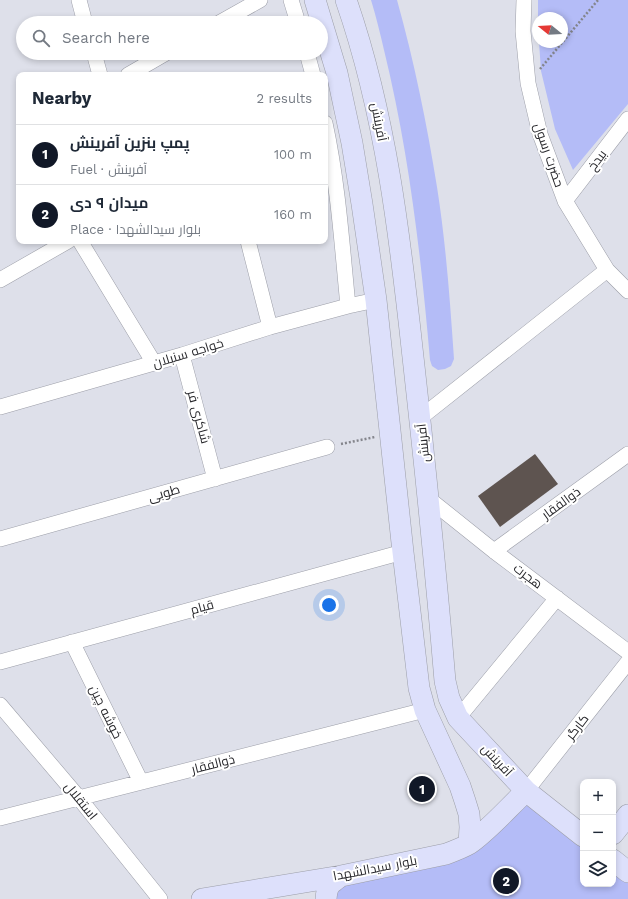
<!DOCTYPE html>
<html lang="en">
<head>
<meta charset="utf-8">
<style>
  :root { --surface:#fff; --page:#f2f2f3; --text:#1f2937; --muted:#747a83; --line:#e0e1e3; --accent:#111827 }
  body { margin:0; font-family:"Work Sans",Cairo,sans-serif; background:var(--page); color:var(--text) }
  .controls { position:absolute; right:12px; bottom:12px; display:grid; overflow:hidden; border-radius:8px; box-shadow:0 2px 6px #0003 }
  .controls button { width:36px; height:36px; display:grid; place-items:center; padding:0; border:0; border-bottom:1px solid var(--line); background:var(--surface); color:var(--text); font:20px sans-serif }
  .compass { position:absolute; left:532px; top:12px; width:36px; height:36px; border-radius:50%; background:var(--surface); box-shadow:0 2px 6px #0003; rotate:288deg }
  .you { position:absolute; left:329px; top:605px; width:14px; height:14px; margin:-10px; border:3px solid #fff; border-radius:50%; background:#1a73e8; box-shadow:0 0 0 6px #1a73e833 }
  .badge { display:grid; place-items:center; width:26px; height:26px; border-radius:50%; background:var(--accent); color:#fff; font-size:13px; font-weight:700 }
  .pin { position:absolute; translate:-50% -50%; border:2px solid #fff; box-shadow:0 1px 4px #0006 }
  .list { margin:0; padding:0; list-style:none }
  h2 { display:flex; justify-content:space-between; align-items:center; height:52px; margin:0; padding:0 16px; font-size:17px }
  h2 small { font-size:13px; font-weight:400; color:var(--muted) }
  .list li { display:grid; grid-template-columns:26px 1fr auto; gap:12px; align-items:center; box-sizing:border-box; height:60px; padding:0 16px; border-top:1px solid var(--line) }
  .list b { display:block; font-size:15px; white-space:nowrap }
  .list p { margin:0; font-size:13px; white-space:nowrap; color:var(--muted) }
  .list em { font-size:13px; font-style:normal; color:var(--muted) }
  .icon { flex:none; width:22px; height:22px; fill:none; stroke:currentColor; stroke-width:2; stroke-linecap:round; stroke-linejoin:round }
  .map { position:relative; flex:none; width:628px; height:899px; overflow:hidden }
  .search { position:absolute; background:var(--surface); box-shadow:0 2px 6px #0003; left:16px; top:16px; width:312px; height:44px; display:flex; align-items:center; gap:10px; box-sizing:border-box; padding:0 14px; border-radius:22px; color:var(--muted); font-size:15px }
  .panel { position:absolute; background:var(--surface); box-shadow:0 2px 6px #0003; left:16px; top:72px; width:312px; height:172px; border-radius:8px }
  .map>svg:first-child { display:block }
  .green { fill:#b4bcf7 }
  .building { fill:#5e5450 }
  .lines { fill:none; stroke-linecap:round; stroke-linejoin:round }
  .street-casing { stroke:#9c9ea8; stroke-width:16 }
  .secondary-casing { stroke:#9c9ea8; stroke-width:22 }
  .path { stroke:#84858c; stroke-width:2.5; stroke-dasharray:2 2; stroke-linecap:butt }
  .street { stroke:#fff; stroke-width:15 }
  .secondary { stroke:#dde0fb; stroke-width:21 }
  .labels { text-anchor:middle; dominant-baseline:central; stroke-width:4; stroke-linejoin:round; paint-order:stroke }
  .street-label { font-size:13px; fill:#28282c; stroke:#fff }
</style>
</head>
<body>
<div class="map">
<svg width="628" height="899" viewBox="0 0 628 899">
  <rect width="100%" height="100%" fill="#dee0ea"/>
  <path class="green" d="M371 0H397C414 61 427 124 437 187 446 244 450 301 454 359L451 366 445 369 438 370 432 366 430 360C421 256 409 152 384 50 380 33 376 16 371 0Z
    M538 0H628V104L573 170 555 129 541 71 539 42H562V18H538Z
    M526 800 583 845V884H613V868L628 881V899H333L337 883 430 865Z"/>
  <path class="building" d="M535 454 558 484 500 527 478 496Z"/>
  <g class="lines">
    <defs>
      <path id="street" d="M79 0 85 23
        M291 0 298 23
        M524 0 523 31 528 83 540 134 565 201 607 270 628 291
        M219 23 260 0
        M94 53 100 75
        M307 53 313 75
        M128 75 166 53
        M325 123C338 183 342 245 348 306
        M565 201 628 119
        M80 241 154 363
        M248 241 270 327
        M0 280 68 241
        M182 355 215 479
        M0 407 182 355 270 327 348 306 376 300
        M420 418 607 270
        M429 499 494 551 628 652
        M0 539 327 447
        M494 551 628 454
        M72 642 141 782
        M0 662 403 552
        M0 705 79 798 160 899
        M458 718 557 598
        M526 791 628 662
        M0 818 425 710"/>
      <path id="secondary" d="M315 0 337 73 352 143 362 204 376 300 403 552 419 688 425 710 460 786 465 801 469 814 470 827 469 844
        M346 0C386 115 400 237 413 357 425 465 436 573 445 681L449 698 458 718 526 791 583 836
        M613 834 628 815
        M613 860 628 872
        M202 899 341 876 446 854C454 851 462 848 469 844 489 830 508 808 526 791
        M326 899C327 885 330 884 341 876"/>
    </defs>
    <use href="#street" class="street-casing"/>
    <use href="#secondary" class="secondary-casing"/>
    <path class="path" d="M540 69 598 0
      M341 444 375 437"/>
    <use href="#street" class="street"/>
    <use href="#secondary" class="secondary"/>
  </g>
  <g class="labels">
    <g class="street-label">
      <text transform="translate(379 122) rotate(79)">آفرینش</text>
      <text transform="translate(549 155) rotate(71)">حضرت رسول</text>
      <text transform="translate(597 160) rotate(-53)">بیدخ</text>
      <text transform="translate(188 353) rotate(-17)">خواجه سنبلان</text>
      <text transform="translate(199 417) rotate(75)">شاکری فر</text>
      <text transform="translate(423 443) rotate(-96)">آفرینش</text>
      <text transform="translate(164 493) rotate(-16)">طوبی</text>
      <text transform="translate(561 503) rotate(-36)">ذوالفقار</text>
      <text transform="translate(528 576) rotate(37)">هجرت</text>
      <text transform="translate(202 607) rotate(-15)">قیام</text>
      <text transform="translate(106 712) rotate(64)">خوشه چین</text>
      <text transform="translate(577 727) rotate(-52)">کارگر</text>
      <text transform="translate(497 760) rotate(47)">آفرینش</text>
      <text transform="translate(213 764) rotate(-14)">ذوالفقار</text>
      <text transform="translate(81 801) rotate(51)">استقلال</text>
      <text transform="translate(375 868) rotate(-11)">بلوار سیدالشهدا</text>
    </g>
  </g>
</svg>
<div class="controls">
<button>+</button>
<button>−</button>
<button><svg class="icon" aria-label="layers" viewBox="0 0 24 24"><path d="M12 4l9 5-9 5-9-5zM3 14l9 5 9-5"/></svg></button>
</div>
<svg class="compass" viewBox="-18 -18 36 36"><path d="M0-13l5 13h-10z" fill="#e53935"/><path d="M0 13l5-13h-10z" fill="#747a83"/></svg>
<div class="you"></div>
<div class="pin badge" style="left:422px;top:789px">1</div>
<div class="pin badge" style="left:506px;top:881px">2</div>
<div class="search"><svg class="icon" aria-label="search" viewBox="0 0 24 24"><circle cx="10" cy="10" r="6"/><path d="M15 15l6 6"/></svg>Search here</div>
<section class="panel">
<h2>Nearby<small>2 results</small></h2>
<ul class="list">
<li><span class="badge">1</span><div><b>پمپ بنزین آفرینش</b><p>Fuel · آفرینش</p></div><em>100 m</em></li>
<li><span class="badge">2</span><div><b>میدان ۹ دی</b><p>Place · بلوار سیدالشهدا</p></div><em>160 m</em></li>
</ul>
</section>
</div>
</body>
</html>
